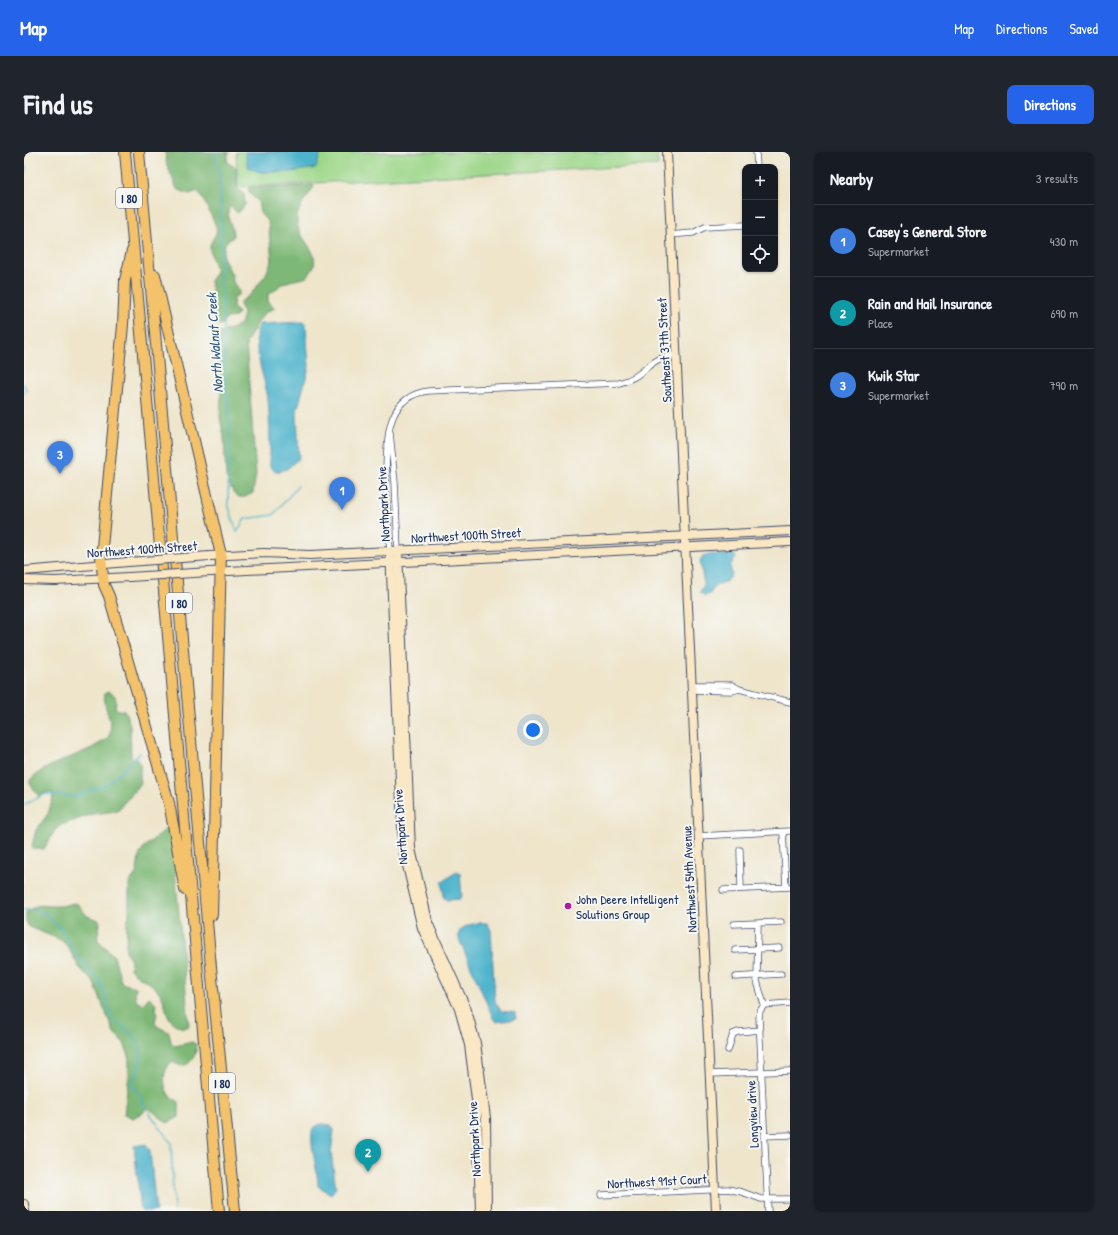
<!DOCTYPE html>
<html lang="en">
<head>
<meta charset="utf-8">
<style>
  :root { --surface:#171b24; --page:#20242c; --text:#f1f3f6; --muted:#9ea1a6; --line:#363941; --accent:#2563eb }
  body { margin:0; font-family:"Patrick Hand",sans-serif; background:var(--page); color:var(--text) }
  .controls { position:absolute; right:12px; top:12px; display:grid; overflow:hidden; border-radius:8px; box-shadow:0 1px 3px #0004 }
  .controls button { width:36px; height:36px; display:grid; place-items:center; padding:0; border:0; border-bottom:1px solid var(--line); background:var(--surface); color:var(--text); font:20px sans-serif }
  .you { position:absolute; left:509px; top:578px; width:14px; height:14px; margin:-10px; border:3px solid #fff; border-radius:50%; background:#1a73e8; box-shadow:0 0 0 6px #1a73e833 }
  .badge { display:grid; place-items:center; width:26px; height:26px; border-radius:50%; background:var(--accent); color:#fff; font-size:13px; font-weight:700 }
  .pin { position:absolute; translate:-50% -33px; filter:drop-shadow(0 1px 2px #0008) }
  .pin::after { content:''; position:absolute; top:21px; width:14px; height:12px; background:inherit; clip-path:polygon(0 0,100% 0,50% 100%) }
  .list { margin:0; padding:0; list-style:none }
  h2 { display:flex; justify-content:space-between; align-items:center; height:52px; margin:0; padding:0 16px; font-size:17px }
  h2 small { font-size:13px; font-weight:400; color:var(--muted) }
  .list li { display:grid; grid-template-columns:26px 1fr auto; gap:12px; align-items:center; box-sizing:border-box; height:72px; padding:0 16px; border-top:1px solid var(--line) }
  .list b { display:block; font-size:15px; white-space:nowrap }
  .list p { margin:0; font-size:13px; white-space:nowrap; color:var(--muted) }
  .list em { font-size:13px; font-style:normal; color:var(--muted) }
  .icon { flex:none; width:22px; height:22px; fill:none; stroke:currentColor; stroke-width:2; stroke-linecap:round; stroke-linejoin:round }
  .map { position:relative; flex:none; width:766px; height:1059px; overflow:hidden; border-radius:8px }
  header { display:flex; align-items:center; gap:24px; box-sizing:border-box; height:56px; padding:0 20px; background:var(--accent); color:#fff }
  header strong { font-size:19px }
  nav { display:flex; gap:22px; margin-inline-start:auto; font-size:14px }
  .intro { display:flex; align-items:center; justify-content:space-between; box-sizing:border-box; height:96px; padding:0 24px }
  h1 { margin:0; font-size:28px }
  .button { padding:10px 18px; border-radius:8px; background:var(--accent); color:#fff; font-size:14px; font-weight:700 }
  main { display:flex; gap:24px; padding:0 24px }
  aside { flex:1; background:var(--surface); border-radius:8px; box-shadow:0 1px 3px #0004 }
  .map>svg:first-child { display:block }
  .green { fill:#9ed78a; stroke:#5c8374 }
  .forest { fill:#7eb876; stroke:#4c746a }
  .water { fill:#4db4cc; stroke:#347295 }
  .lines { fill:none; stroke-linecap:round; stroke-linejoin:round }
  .stream { stroke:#4db4cc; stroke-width:1.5 }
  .street-casing { stroke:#3b4a6e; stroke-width:7 }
  .secondary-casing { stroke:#3b4a6e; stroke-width:10 }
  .highway-casing { stroke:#3b4a6e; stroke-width:12 }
  .street { stroke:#fff; stroke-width:5.5 }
  .secondary { stroke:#fae7c3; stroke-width:8 }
  .highway { stroke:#f3c26a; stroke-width:10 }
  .secondary-bridge-casing { stroke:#3b4a6e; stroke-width:10; stroke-linecap:butt }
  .secondary-bridge { stroke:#fae7c3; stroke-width:8 }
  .poi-dot { fill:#b5179e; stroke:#f6f6f2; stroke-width:1.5 }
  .labels { text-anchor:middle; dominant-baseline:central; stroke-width:4; stroke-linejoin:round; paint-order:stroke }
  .shield { fill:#f6f6f2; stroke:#5d6b8a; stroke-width:1 }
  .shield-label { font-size:12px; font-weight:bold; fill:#1b2f5e }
  .street-label { font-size:13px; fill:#1b2f5e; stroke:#f6f6f2 }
  .poi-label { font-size:13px; fill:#1b2f5e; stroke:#f6f6f2; text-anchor:start }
  .water-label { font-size:14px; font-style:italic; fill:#2a577f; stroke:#f6f6f2 }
</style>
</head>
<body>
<header>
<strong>Map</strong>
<nav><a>Map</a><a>Directions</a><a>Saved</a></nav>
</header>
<div class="intro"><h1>Find us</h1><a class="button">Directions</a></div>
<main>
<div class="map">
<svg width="766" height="1059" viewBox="0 0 766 1059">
  <rect width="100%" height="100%" fill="#f6f6f2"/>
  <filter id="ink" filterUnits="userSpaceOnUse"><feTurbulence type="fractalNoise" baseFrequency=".025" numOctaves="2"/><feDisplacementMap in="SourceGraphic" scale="8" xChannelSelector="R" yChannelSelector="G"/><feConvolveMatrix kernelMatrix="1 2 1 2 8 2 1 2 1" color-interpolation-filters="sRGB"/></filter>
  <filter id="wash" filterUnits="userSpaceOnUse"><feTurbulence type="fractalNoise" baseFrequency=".012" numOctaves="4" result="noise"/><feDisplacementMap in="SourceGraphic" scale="16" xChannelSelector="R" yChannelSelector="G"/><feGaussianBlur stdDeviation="0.9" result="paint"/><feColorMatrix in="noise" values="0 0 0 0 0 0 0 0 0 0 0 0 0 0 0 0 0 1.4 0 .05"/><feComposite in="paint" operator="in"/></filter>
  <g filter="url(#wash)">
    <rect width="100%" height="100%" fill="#eee5cb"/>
    <path class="green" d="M212 0H633L634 13 214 35Z"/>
    <path class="forest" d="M141 0H205L203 8 205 12 212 15 213 35 220 42 221 53 214 61 206 54C200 65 210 74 209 85L201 91 199 105 208 123 209 130 215 139V143L210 145 209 154 214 161 212 165 203 166 198 172 194 173 189 165 190 149 186 129 192 120C191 111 186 103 186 95 186 89 192 84 193 78 193 74 178 45 174 39L165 42 153 37 143 13Z
      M290 33C291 38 272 52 273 70 275 91 304 102 283 125 276 128 269 127 263 130 255 132 252 139 244 142V149L251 156 242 160 236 167 222 191 232 322 229 341 221 345H214L210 342 202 325 200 285 196 266 197 244 193 219 195 201 189 191 191 184C199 178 216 177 219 166 220 161 216 155 216 150L227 142 242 122 248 108 244 70 236 61 234 49 226 42 224 36Z
      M83 539C92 541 93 547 91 555L94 558 101 559 106 573 107 604C109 607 114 607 115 610 118 615 115 624 117 631L93 659 69 662 37 673 31 678 20 697H10L8 694 12 678 24 662 29 646 28 641 22 640 15 644 6 632V628C25 608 68 602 85 584 91 569 78 557 81 541Z
      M147 673 165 874 160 876C139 871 145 854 135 840 127 829 115 827 106 817L107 808 102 800V794L103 771 105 762V731L113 720 115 704 120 695Z
      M51 751 55 753 63 764 75 768C78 775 72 781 74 788L90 804 97 829 100 832 112 835 111 844 113 850 119 852 125 845 131 850 133 861 131 870 134 875 145 880 147 890 151 894 168 890 173 893C171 904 169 912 157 914L148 910C138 917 138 936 147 945 150 947 153 948 155 950V965L143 971 125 956H122L119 961 109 966 100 962 105 923V904L100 891 90 881 70 831 55 815 43 794 37 788 5 775 2 769V761C15 749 20 755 35 754 41 754 46 751 51 751Z"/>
    <path class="water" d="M221 0H297L292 16 267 20H235L224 15Z
      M278 170 281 171 282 173 285 215 273 259 275 306 263 317 252 320 246 315C246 293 246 270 244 247 242 230 225 187 236 172Z
      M685 402 711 403 712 406 706 414 708 422C704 431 699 431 691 433L686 442 681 444 676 440 680 433 676 409 679 404Z
      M433 719 436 721 438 745 436 747 423 748 420 746 418 730Z
      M453 771H463L467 778 471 849 477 859 491 861 492 867 472 870 470 868 435 787C432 776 444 773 453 771Z
      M297 972 307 973 310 978 307 1001 312 1036 307 1042 294 1034C294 1017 284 989 289 976Z
      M122 992 126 999 132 1059H117L110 994Z"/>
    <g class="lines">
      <path class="stream" d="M191 0 196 26 198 71 196 127 199 150 200 221 206 266 204 352 213 380
        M0 23 2 15
        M0 232 2 238 0 241
        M213 380 221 367 249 363 274 334
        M0 653 21 642 50 645 83 632 106 611 116 600
        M0 758H13L21 761 38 778 50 800 76 830 88 866 107 882 117 895V907L113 922 107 933 118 945 120 953 147 991 150 1059"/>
    </g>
  </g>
  <g filter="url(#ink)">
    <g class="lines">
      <defs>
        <path id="street" d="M732 0 733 15
          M646 83 669 81 681 75 721 73
          M366 281 371 331 374 398
          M366 399C364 366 357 294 369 265 375 250 388 241 404 239L595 231C622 225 623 205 652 203
          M668 533H708L715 537 766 550
          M668 538 708 539 715 537
          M759 680 762 735
          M675 684 766 679
          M716 698 717 737
          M699 738 766 735
          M734 771 733 829 740 853
          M710 772 757 770
          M711 798 755 796
          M712 825 757 822
          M704 898 709 882 714 880 736 878
          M686 922 766 919
          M740 984 766 983
          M577 1043 704 1037 718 1040 737 1047H766
          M744 1059 735 865 736 859 740 853 766 851"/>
        <path id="secondary" d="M643 0 692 1059
          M374 398 387 697 405 773 443 858 452 891 462 966 463 1059
          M366 399 379 697 398 776 435 857 445 893 453 955 456 1059
          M186 404 240 401 286 403 766 379
          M0 419 104 410
          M186 420 766 390
          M0 428 31 429 105 425
          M0 1052 1 1059"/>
        <path id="highway" d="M101 0 195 1059
          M115 0 187 815 211 1059
          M108 99 101 128 99 173 77 406 80 433 85 444 145 651 161 738
          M131 123 197 403 188 763"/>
      </defs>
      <use href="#street" class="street-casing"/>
      <use href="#secondary" class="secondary-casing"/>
      <use href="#highway" class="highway-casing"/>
      <use href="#street" class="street"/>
      <use href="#secondary" class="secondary"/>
      <use href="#highway" class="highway"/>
      <defs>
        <path id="secondary-bridge" d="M104 410 186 404
          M105 425 186 420"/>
      </defs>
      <use href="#secondary-bridge" class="secondary-bridge-casing"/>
      <use href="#secondary-bridge" class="secondary-bridge"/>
    </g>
  </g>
  <circle class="poi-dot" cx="544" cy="754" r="4"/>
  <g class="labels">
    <g class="shield">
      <rect x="92" y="36" width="26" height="20" rx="3"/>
      <rect x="142" y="441" width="26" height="20" rx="3"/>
      <rect x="185" y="921" width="26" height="20" rx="3"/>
    </g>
    <g class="shield-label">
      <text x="105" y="46">I 80</text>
      <text x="155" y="451">I 80</text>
      <text x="198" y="931">I 80</text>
    </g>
    <g class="street-label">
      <text transform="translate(640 198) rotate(-93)">Southeast 37th Street</text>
      <text transform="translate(359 352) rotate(-93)">Northpark Drive</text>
      <text transform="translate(442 383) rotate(-3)">Northwest 100th Street</text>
      <text transform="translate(118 397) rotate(-4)">Northwest 100th Street</text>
      <text transform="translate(376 675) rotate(-94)">Northpark Drive</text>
      <text transform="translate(665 727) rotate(-93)">Northwest 54th Avenue</text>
      <text transform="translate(728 962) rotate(-93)">Longview drive</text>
      <text transform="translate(450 987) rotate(-93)">Northpark Drive</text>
      <text transform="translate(633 1029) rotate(-3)">Northwest 91st Court</text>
    </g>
    <g class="poi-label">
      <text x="552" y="747">John Deere Intelligent<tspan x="552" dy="15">Solutions Group</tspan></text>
    </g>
    <g class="water-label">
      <text transform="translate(190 191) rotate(-94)">North Walnut Creek</text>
    </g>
  </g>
</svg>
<div class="controls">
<button>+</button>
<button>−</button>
<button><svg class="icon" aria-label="locate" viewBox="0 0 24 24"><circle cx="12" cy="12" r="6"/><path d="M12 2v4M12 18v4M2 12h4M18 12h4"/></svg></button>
</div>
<div class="you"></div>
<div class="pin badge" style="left:318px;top:358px;background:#3f7fe0">1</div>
<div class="pin badge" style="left:344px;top:1020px;background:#0f9aa8">2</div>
<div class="pin badge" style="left:36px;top:322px;background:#3f7fe0">3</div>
</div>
<aside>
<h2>Nearby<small>3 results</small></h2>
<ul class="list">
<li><span class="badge" style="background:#3f7fe0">1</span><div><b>Casey's General Store</b><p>Supermarket</p></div><em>430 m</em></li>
<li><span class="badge" style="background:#0f9aa8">2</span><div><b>Rain and Hail Insurance</b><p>Place</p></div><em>690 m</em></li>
<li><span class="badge" style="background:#3f7fe0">3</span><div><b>Kwik Star</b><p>Supermarket</p></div><em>790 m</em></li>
</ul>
</aside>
</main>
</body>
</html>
